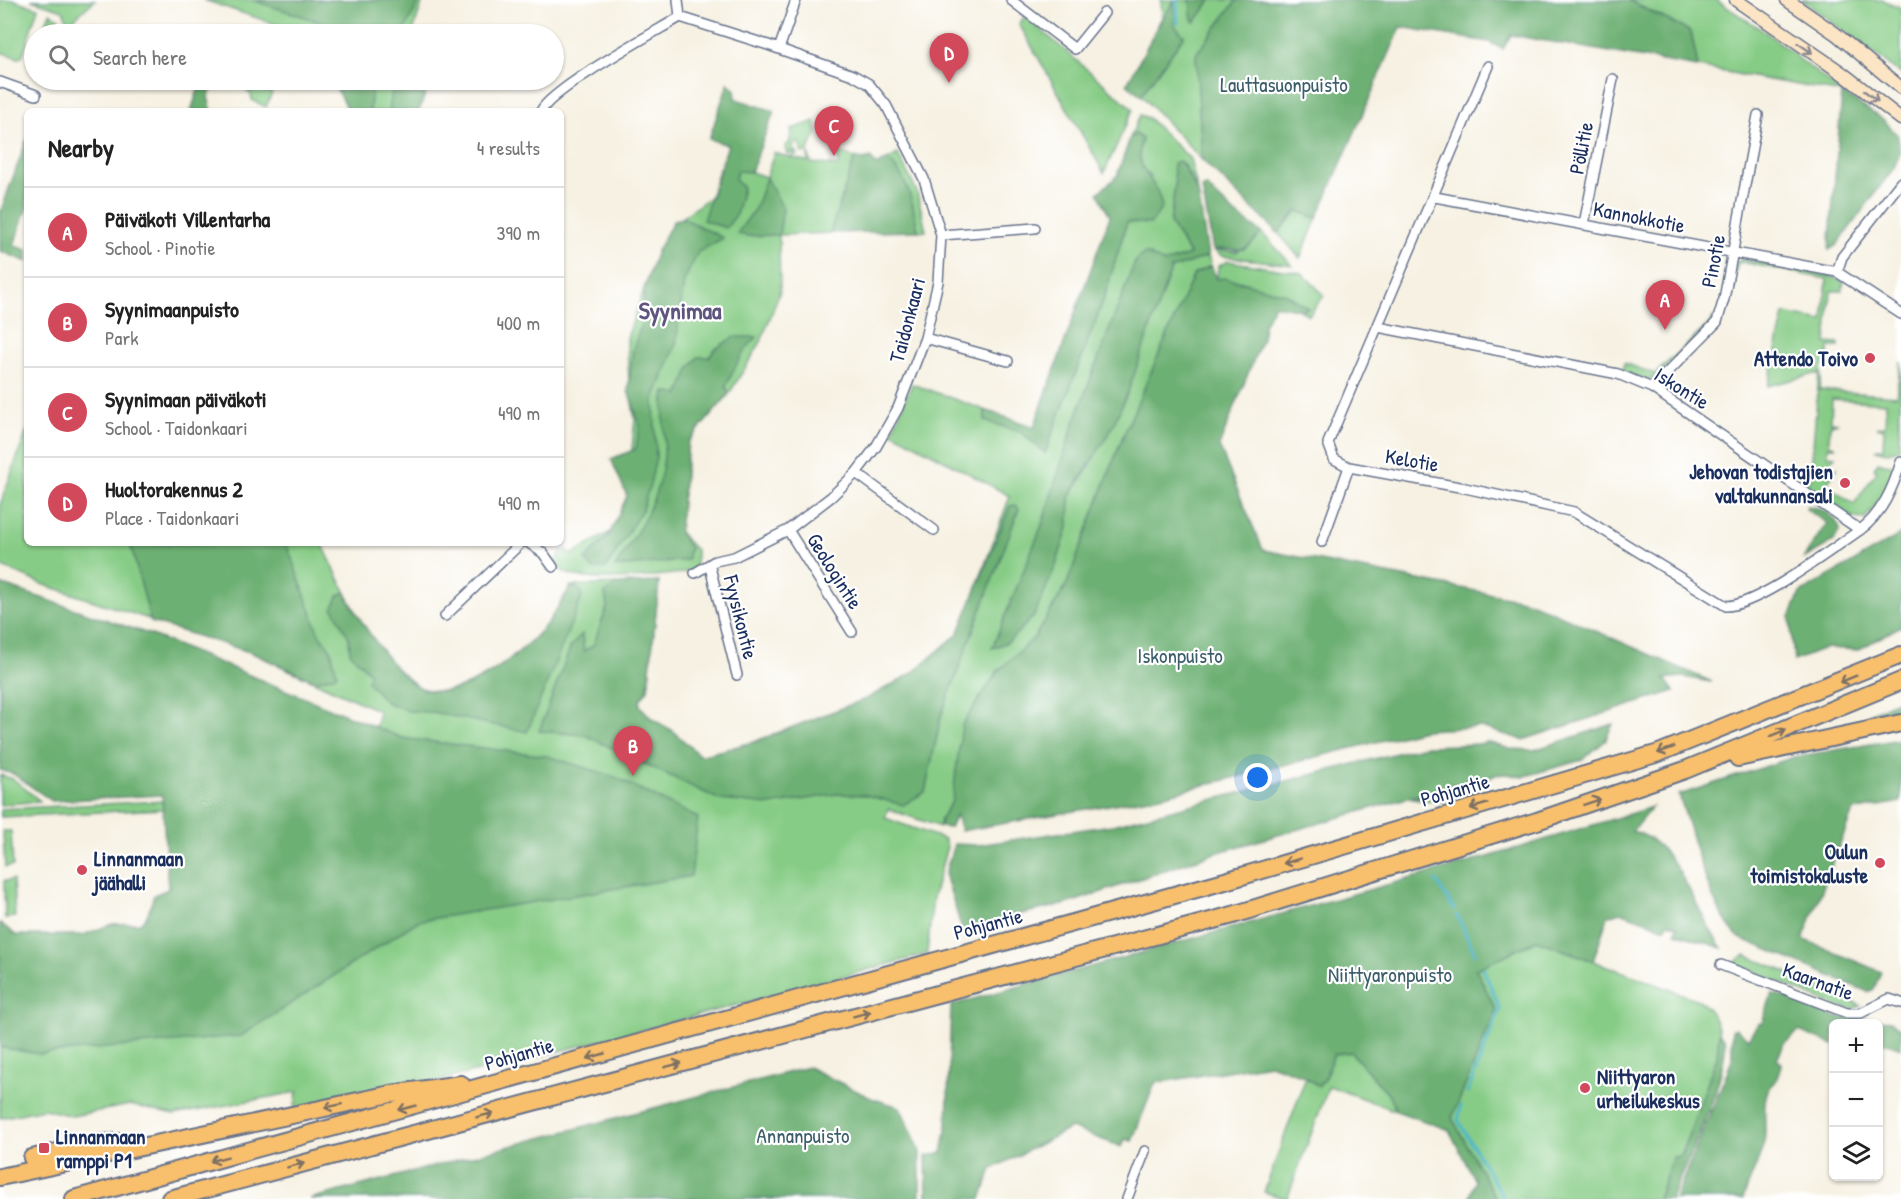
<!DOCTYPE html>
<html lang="en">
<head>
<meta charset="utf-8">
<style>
  :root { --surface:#fff; --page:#f2f2f2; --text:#222; --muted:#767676; --line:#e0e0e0; --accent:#d1495b }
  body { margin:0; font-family:"Patrick Hand",sans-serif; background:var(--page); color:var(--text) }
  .controls { position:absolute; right:18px; bottom:18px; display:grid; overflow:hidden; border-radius:9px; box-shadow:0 2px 4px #0004 }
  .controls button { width:54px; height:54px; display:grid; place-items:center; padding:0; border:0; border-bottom:2px solid var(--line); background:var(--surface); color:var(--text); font:30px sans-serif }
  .you { position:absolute; left:1258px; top:778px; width:21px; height:21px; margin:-15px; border:4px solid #fff; border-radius:50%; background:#1a73e8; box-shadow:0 0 0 9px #1a73e833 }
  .badge { display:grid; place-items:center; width:39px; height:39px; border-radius:50%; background:var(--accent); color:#fff; font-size:20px; font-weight:700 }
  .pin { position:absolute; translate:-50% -50px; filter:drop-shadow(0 2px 3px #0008) }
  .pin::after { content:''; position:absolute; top:32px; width:21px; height:18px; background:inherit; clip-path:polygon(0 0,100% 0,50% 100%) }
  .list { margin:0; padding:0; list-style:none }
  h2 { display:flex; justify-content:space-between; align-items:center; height:78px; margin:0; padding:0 24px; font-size:26px }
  h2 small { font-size:20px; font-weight:400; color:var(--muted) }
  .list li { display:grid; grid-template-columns:39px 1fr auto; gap:18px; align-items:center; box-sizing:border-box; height:90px; padding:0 24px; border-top:2px solid var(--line) }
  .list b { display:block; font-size:22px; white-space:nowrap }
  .list p { margin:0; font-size:20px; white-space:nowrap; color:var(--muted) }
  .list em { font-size:20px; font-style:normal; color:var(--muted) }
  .icon { flex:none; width:33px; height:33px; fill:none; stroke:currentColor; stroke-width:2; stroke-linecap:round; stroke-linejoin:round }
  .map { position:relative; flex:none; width:1901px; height:1199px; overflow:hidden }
  .search { position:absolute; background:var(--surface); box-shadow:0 2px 4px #0004; left:24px; top:24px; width:540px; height:66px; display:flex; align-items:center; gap:15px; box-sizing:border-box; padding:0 21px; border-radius:33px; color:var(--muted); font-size:22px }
  .panel { position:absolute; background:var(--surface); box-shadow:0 2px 4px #0004; left:24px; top:108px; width:540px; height:438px; border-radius:9px }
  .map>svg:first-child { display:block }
  .green { fill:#87cc86; stroke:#517e72; stroke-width:1.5 }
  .forest { fill:#6db073; stroke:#447068; stroke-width:1.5 }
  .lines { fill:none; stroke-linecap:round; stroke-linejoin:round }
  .stream { stroke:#4cb5ca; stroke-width:3 }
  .minor-casing { stroke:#68738c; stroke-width:12 }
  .secondary-casing { stroke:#68738c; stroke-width:15 }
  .motorway-casing { stroke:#68738c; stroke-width:20 }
  .minor { stroke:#fff; stroke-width:9 }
  .secondary { stroke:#fce5c4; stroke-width:12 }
  .motorway { stroke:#f8bf6c; stroke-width:16 }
  .oneway { stroke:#8c8a91 }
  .oneway2 { stroke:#7e7064 }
  .poi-dot { fill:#d1495b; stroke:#fff; stroke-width:2 }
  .labels { text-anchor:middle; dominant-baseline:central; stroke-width:4.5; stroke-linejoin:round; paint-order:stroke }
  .park-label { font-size:21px; fill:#3b5e6a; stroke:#fff }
  .street-label { font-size:21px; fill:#1b2f5e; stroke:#fff }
  .poi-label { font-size:21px; font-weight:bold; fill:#1b2f5e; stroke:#fff; text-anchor:end }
  .quarter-label { font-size:24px; font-weight:bold; fill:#5f567f; stroke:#fff }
</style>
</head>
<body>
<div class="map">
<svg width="1901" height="1199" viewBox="0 0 1901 1199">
  <rect width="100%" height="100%" fill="#fff"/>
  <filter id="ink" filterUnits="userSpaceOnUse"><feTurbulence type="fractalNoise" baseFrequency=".0167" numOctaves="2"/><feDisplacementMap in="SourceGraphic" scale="12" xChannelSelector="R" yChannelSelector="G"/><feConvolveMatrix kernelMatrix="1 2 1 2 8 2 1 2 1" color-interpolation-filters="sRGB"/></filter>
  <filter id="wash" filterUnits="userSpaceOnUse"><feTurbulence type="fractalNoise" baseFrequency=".008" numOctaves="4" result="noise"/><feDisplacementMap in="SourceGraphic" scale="24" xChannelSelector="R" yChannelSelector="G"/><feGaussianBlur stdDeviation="1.35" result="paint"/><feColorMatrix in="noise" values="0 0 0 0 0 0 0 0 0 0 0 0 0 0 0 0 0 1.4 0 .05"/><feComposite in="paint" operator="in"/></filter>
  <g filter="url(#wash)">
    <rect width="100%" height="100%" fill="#f6f1e2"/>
    <path class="green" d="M0 0H14L38 8 22 57 18 58 0 52Z
      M31 0H95L68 24 63 10Z
      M204 0H423L412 34H304Z
      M1161 0H1190L1194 22 1211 0H1237L1196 54 1202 160 1141 95 1184 36 1175 26 1174 2 1157 26 1162 17Z
      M1628 0H1716L1767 33 1842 93 1698 67 1691 32Z
      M1802 0H1883L1901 8V74Z
      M50 13 59 18 53 34H41Z
      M1025 16 1133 109 1104 173 1019 24Z
      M249 80H268L264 91 272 93 266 107 252 100 251 94 246 91Z
      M332 80H430L419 111H348Z
      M1140 115 1148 118 1190 159 1198 192 1183 163 1175 185 1170 223 1190 255 1164 263 1135 262 1075 420 1042 525 1056 565 1069 524 1070 496 1090 466 1144 345 1171 269 1208 256 1211 266 1194 274 1121 441 1066 586 1034 638 997 672 952 802 941 818 940 827 888 809 885 818 944 839 947 847 933 897 927 954C717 1010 507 1069 294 1112L297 1092 174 1115 130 1105 72 1116 44 1109 0 1118V1047L39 1054 321 984 379 711 250 652 42 584 0 566V505L27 430V543H322C346 593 370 653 418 686 454 711 524 651 546 625 555 613 563 599 571 586L659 582 648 689 640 700V706L652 719 673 731 700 756 754 742 868 698 911 674 958 634 891 801 925 792 941 716 974 625 982 577 978 583 1010 496 892 432 912 384 985 410V421L1021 432 1045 453 1103 301 1127 222 1150 176 1138 164 1136 134 1130 138Z
      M815 121 817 133 808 151 811 163 837 166 840 161 836 157 838 151 855 158 830 233 779 235 780 291 761 342 729 394 688 442 679 532 696 550V569L683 573C654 576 572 589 554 564L561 552 568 550 571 555 624 524 635 420 629 385 627 338 657 251 677 221 710 197 722 162 766 177 774 153 808 162V152L802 153 799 143H795L792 151H796L797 155 793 156 792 153 788 154 785 146 789 143 792 129Z
      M898 154 917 192 926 231H918L911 199 887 160Z
      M1297 211 1317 218 1300 258 1278 233Z
      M1261 232 1292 265 1222 256 1213 250 1237 252Z
      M1741 259 1827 275 1844 282 1842 291H1831L1826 343 1839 344V347H1829L1828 356 1821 368 1820 390 1896 396 1901 362 1899 449 1889 452 1875 450 1883 448 1884 429 1877 427 1885 426 1886 403 1832 399 1831 422 1838 423 1830 425 1829 444 1836 447H1828V455L1835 456 1827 466 1837 468 1826 485 1854 504 1877 471 1874 468 1878 462 1895 466 1884 495 1865 519 1853 518 1791 477 1792 472 1810 482 1819 373 1768 386 1784 314 1823 321 1827 279 1741 262 1738 264 1733 282H1731L1735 263Z
      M1228 261 1302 273 1324 295 1309 315 1297 309 1308 308C1285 299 1241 276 1217 279L1218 266Z
      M1713 317H1715L1713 322 1657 376 1647 380 1622 372 1624 363 1655 374 1711 322Z
      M0 775 13 779 40 801 0 805Z
      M162 801 163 809 1 817V809Z
      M3 831H11L13 866 5 867Z
      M13 880 15 917 5 918 4 881Z
      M1537 940 1701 1001C1710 1010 1717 1019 1719 1032 1723 1060 1691 1127 1680 1156L1673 1158 1658 1199H1496L1452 1118 1496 1010 1476 969Z
      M1745 955 1840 994 1861 1006 1854 1009 1838 1007 1733 963Z
      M1351 1052 1388 1094 1396 1111 1329 1086 1287 1199 1264 1192 1306 1077 1310 1081 1324 1080 1334 1054Z"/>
    <path class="forest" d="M252 0H420L403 33 386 30 381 34H357Z
      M1190 0H1211L1195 22 1192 20Z
      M1237 0H1628L1691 32 1698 67 1511 35 1503 49 1489 42 1401 27 1317 218 1297 211 1278 233 1202 160 1196 54Z
      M1174 1 1175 26 1184 36 1141 95 1127 84 1158 26Z
      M193 80H212L215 83 208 97 212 111H191L200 84Z
      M332 80H372L370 111H348Z
      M394 80H430L419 111H389Z
      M728 83 735 89 736 99 774 111 751 172 737 171 735 179 743 188 736 215 726 228 703 220 728 145 709 139Z
      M1842 93 1884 120 1898 136 1900 154 1893 169 1837 245 1829 250Z
      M1136 134 1142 139C1131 173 1158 175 1162 208L1150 224 1127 222 1103 301 1045 453 1021 432 985 421V410L1034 427 1110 216 1098 193 1117 176 1130 138Z
      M27 139V207L14 245 27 250V262L0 251V213Z
      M855 158 863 160 871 158 876 166 887 160C909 175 913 206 918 231L830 233Z
      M1180 161 1198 192 1208 256 1171 269 1128 392 1110 432 1070 495 1069 524 1056 565 1034 616 1008 642 992 648 1042 525 1075 420 1135 262 1145 253 1164 263 1190 255 1170 223 1175 185 1173 163Z
      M766 178 783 208 779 235 748 236 737 234 756 207Z
      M1206 186 1234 213 1261 232C1242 261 1237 245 1213 250L1202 188Z
      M683 218 723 238 698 252 684 281 676 344 654 399 656 458 650 484 642 510 606 568 593 569 585 560 609 535 627 496 611 459 636 449 640 425 628 391 633 350 644 316V289L657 251 674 220Z
      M1211 266 1217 279 1225 278 1286 294 1308 308 1304 310 1274 305 1264 325 1262 339 1219 446 1263 550 1528 601 1712 682 1682 677 1665 679 1674 691 1523 740 1480 727 1424 730 1161 796 961 831 956 815 950 828 940 827 941 818 952 802 962 725 997 672 1034 638 1066 586 1121 441 1194 274Z
      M734 337H757C743 349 734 369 726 386L729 394 688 442 679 532 690 548 687 560 615 567C637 533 660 499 664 457 666 435 661 414 665 392L679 395 689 369 698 357H709L715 349Z
      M1015 505 1019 509 941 716 925 792 903 805 866 795 837 794 770 805 720 800 585 735 539 731 571 646 582 634 584 651 593 646 607 607 605 593 616 584 659 582 648 689 640 700V706L652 719 673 731 700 756 754 742 868 698 911 674 958 634 1010 506Z
      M1807 506C1823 508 1834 514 1840 529L1834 541 1803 559 1827 523 1806 509Z
      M1901 534V626L1858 650 1827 648 1794 661 1790 617 1800 593Z
      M130 543H286L319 634 331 650 337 675 315 681 250 652 151 622Z
      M0 584 152 635 402 738 547 756 615 777 698 818 691 876 418 921 241 1036 39 1054 0 1047V923L16 935H83L112 924 140 923 147 916 154 895 168 889 162 795 52 801 13 774 0 770Z
      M571 586 581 591 582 597 527 732 432 712 409 711 386 702 367 681 370 673 350 653 349 638 333 608 338 596 345 592C357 616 396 678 421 688 463 704 520 655 546 625 555 613 563 599 571 586Z
      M1901 699V713L1867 715Z
      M1613 724 1605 741 1582 760 1522 777 1507 774 1493 775 1466 794 1439 802 1411 799 1456 784 1212 854 1067 904 1016 915 963 933 945 874 954 844 978 845 1112 825 1425 746C1437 745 1480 746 1487 742L1510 749 1534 750Z
      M1901 739V802L1853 811 1803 939 1881 972 1874 989 1868 992 1740 938C1710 913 1692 834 1679 795L1794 757Z
      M1652 807 1632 831C1679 842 1695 913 1722 948L1676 933 1677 926 1669 923 1665 928 1620 912 1608 916 1593 961 1537 940 1476 969 1496 1010 1452 1118 1496 1199H1469L1475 1181 1449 1130 1396 1111 1388 1094 1351 1052 1334 1054 1324 1080 1318 1086 1306 1077 1270 1064 1155 1083 1132 1141 1125 1139 1122 1147 1071 1128 992 1169 981 1199H927L926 1156 942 1153 947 1125 951 1005 1488 857Z
      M1772 994 1803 1000 1835 1017 1891 1021 1901 1029V1048L1879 1040 1878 1024H1834L1833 1045 1799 1031 1784 1044 1777 1060 1782 1063 1776 1081C1758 1092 1768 1124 1764 1142 1759 1161 1749 1181 1743 1199H1675L1732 1060V1030L1736 1028 1748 1039 1758 1024 1762 1023Z
      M1719 1033 1725 1040C1727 1082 1688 1157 1671 1199H1658L1673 1157 1681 1156 1717 1057Z
      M808 1067 871 1098 900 1107 920 1150V1199H310Z"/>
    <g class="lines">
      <path class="stream" d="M1177 0 1178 23
        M1436 881 1454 909
        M1457 915 1475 954
        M1467 1093 1500 1009 1483 968
        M1461 1106 1458 1120 1504 1199"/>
    </g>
  </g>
  <g filter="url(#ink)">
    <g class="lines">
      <defs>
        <path id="minor" d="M678 0 680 17
          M1011 0 1075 49 1104 13
          M779 49 796 0
          M1488 66 1328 443 1334 459 1349 467 1465 488 1574 512 1726 606C1757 606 1832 549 1860 530
          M0 82 36 95
          M541 111C553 88 652 34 680 17L768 45 853 75 869 84 886 105 924 179 941 235 938 282 925 338 898 408 876 447 856 473 831 497 788 530 734 557 715 561 695 573
          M1435 197 1837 272 1901 314
          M1584 224 1613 79
          M941 235 1035 228
          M1837 272 1842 257 1901 182
          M1378 327 1618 374 1652 388 1860 530C1882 514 1893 488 1901 462
          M925 338 1008 361
          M1652 388 1717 322 1724 299 1758 115
          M856 473 934 530
          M788 530 852 632
          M1322 542 1349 467
          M529 543 543 553 553 567
          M710 567 737 675
          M445 616 521 543
          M1721 965 1847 1013H1861L1889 999 1901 1003
          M1127 1199 1145 1151"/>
        <path id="secondary" d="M1736 0 1842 73 1901 119
          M1787 0 1836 34 1901 88"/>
        <path id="motorway" d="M1738 758 1901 723
          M32 1158 95 1143 124 1142
          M0 1177 391 1094 461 1084
          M74 1199 1225 881 1659 753 1901 655
          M170 1199 1233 915 1537 821 1685 770 1901 681"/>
      </defs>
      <use href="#minor" class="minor-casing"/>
      <use href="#secondary" class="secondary-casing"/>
      <use href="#motorway" class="motorway-casing"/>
      <use href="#minor" class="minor"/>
      <use href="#secondary" class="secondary"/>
      <use href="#motorway" class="motorway"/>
    </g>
    <defs><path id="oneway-shaft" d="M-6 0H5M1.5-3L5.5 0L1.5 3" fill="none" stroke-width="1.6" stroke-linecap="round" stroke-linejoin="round" transform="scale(1.5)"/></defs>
    <g class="oneway">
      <use href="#oneway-shaft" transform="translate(1805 48) rotate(34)"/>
      <use href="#oneway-shaft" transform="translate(1871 96) rotate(38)"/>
    </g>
    <g class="oneway2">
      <use href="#oneway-shaft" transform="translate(1848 679) rotate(158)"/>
      <use href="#oneway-shaft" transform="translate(1778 733) rotate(-23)"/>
      <use href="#oneway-shaft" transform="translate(1666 750) rotate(159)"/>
      <use href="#oneway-shaft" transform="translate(1592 802) rotate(-19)"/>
      <use href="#oneway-shaft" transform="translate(1479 806) rotate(164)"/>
      <use href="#oneway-shaft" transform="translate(1292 861) rotate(164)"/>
      <use href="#oneway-shaft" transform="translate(862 1014) rotate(-15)"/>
      <use href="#oneway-shaft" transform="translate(596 1056) rotate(164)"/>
      <use href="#oneway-shaft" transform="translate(673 1065) rotate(-15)"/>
      <use href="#oneway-shaft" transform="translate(333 1106) rotate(168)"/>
      <use href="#oneway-shaft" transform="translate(407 1108) rotate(165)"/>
      <use href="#oneway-shaft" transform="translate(485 1115) rotate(-15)"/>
      <use href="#oneway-shaft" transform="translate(219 1159) rotate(165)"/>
      <use href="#oneway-shaft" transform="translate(296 1165) rotate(-15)"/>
    </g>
  </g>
  <g class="poi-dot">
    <circle cx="1870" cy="358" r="6"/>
    <circle cx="1845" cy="483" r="6"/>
    <circle cx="1880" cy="863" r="6"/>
    <circle cx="82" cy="870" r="6"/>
    <circle cx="1585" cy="1088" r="6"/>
    <rect x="38" y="1142" width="12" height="12" rx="3"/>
  </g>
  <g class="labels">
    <g class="park-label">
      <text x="1284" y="84">Lauttasuonpuisto</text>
      <text x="1180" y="655">Iskonpuisto</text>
      <text x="1390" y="974">Niittyaronpuisto</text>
      <text x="803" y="1135">Annanpuisto</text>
    </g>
    <g class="street-label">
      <text transform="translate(1581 148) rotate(-79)">Pöllitie</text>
      <text transform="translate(1639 217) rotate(11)">Kannokkotie</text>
      <text transform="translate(1713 261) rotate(-79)">Pinotie</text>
      <text transform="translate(907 320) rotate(-75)">Taidonkaari</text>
      <text transform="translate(1682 388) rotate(32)">Iskontie</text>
      <text transform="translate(1412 460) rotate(10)">Kelotie</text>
      <text transform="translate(835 571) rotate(58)">Geologintie</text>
      <text transform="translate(741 617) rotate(76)">Fyysikontie</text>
      <text transform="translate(1455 790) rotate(-16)">Pohjantie</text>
      <text transform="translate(988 924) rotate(-15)">Pohjantie</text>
      <text transform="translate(1818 981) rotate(20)">Kaarnatie</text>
      <text transform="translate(519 1054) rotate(-16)">Pohjantie</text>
    </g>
    <g class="poi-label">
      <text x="1858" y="358">Attendo Toivo</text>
      <text x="1833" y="471">Jehovan todistajien<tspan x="1833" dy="24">valtakunnansali</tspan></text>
      <text x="1868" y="851">Oulun<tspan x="1868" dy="24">toimistokaluste</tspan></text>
      <text x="94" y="858" text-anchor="start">Linnanmaan<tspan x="94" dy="24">jäähalli</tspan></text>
      <text x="1597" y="1076" text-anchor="start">Niittyaron<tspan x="1597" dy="24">urheilukeskus</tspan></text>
      <text x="56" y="1136" text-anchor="start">Linnanmaan<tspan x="56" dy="24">ramppi P1</tspan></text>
    </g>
    <g class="quarter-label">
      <text x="680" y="310">Syynimaa</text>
    </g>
  </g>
</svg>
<div class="controls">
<button>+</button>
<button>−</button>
<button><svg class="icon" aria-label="layers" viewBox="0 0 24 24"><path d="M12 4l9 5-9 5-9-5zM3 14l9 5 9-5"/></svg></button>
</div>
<div class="you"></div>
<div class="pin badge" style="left:1665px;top:330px">A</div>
<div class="pin badge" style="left:633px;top:776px">B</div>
<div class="pin badge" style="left:834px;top:156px">C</div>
<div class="pin badge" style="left:949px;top:83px">D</div>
<div class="search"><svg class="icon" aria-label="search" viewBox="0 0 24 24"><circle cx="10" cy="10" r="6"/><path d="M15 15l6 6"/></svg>Search here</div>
<section class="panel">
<h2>Nearby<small>4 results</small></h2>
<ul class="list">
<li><span class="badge">A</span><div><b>Päiväkoti Villentarha</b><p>School · Pinotie</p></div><em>390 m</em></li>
<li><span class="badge">B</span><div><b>Syynimaanpuisto</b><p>Park</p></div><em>400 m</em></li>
<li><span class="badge">C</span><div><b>Syynimaan päiväkoti</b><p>School · Taidonkaari</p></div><em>490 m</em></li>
<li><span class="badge">D</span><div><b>Huoltorakennus 2</b><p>Place · Taidonkaari</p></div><em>490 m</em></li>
</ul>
</section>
</div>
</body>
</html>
